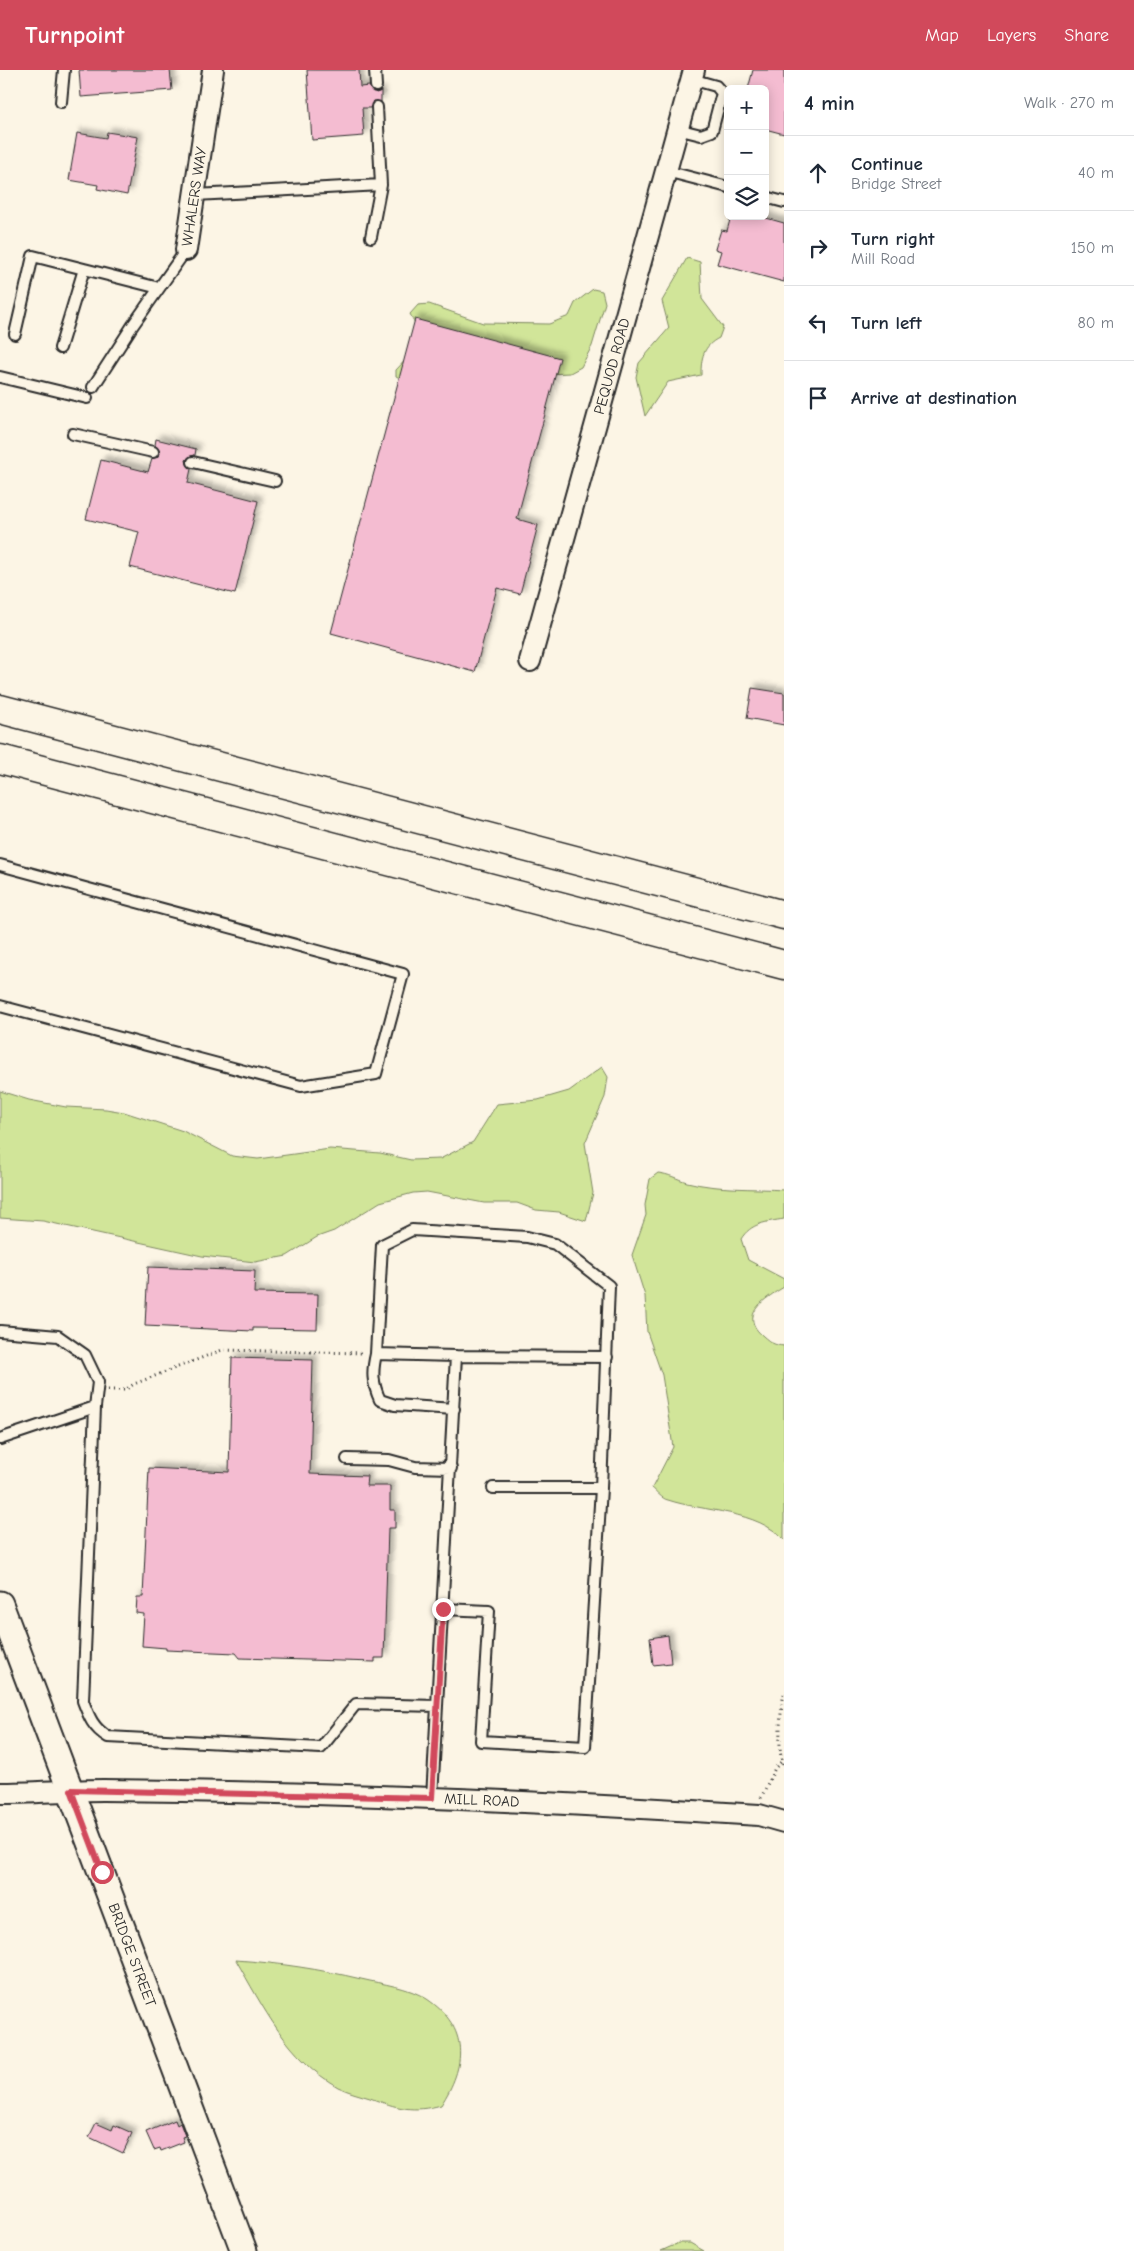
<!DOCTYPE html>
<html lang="en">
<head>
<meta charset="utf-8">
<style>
  :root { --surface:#fff; --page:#f6f6f7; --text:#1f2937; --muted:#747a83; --line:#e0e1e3; --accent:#d1495b }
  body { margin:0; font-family:"Comic Neue",sans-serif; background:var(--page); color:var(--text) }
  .controls { position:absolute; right:15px; top:15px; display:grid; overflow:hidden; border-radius:8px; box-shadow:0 2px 12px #0003 }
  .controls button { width:45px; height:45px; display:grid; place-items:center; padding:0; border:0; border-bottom:1px solid var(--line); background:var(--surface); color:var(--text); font:25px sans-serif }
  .stop { position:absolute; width:15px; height:15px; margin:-11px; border:4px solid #d1495b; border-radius:50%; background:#fff }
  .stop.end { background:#d1495b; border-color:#fff; box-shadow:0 1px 5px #0008 }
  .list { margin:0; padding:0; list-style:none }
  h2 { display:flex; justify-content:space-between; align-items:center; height:65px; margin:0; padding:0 20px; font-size:21px }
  h2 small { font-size:16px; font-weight:400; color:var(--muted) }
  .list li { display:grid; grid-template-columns:32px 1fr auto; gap:15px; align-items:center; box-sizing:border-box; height:75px; padding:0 20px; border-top:1px solid var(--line) }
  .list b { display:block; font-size:19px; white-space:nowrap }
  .list p { margin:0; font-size:16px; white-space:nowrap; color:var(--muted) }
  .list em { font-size:16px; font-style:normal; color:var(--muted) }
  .icon { flex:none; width:28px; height:28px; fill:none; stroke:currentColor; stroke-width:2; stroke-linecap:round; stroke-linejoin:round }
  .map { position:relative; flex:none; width:784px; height:2181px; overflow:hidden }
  header { display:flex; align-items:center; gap:30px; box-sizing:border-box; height:70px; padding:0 25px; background:var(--accent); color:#fff }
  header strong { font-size:24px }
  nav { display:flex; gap:28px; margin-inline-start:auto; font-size:18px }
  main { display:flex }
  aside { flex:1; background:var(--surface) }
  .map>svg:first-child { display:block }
  .green { fill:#d1e599; stroke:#7e8862 }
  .building { fill:#f4bcd1; stroke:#2b2b2b; filter:url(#shadow) }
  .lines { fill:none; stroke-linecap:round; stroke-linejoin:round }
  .service-casing { stroke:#2b2b2b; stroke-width:14 }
  .minor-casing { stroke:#2b2b2b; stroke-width:24 }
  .tertiary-casing { stroke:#2b2b2b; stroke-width:29 }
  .trunk-casing { stroke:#2b2b2b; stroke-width:31 }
  .path { stroke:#2b2b2b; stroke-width:3; stroke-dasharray:1 4; stroke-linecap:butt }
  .service { stroke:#fcf5e5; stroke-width:10 }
  .minor { stroke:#fcf5e5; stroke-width:20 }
  .tertiary { stroke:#fcf5e5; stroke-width:25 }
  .trunk { stroke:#fcf5e5; stroke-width:28 }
  .route { stroke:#d1495b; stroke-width:6 }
  .labels { text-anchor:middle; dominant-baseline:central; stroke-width:4; stroke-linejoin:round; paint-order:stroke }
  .street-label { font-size:15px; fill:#2b2b2b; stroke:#fcf5e5 }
</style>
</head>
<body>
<header>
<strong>Turnpoint</strong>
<nav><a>Map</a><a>Layers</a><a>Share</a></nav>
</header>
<main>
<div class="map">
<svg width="784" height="2181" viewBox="0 0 784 2181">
  <defs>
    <filter id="shadow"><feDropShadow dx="4.5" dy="-4.5" stdDeviation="2.5" flood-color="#0004"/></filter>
  </defs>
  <rect width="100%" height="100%" fill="#fcf5e5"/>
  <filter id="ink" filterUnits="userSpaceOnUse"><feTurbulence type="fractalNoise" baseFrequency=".02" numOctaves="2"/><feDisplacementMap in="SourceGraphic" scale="10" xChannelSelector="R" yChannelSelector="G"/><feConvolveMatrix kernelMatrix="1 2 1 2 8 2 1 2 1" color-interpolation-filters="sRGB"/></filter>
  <g filter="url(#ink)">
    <path class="green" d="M687 188 700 192 702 229 723 257 719 268C703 276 701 288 701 305L668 312 645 346 636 307 639 293 669 258 662 231Z
      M593 219 602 221 605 233 592 276 581 297 570 303 404 310 396 306V300L413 282 419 261 410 244 418 235 429 234 483 253 549 254 569 246 575 233Z
      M602 997 608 1007 605 1027 585 1073 593 1123 586 1151 559 1142 536 1140 517 1133H484L427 1122 413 1123 380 1132 334 1161 317 1167 287 1186 255 1192 202 1186 43 1151 0 1148V1021L29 1030 66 1037 106 1039 124 1042 183 1061 232 1086 258 1089 330 1079 380 1083 411 1090 440 1089 473 1072 497 1034 538 1030 569 1021Z
      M658 1103C669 1104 677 1109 687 1112 718 1120 753 1118 784 1120V1149C766 1152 751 1153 741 1169L748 1190 784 1209V1217C764 1229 738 1245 763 1266 771 1273 774 1275 784 1276V1470C758 1440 704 1442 668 1430 662 1429 657 1422 652 1418L673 1377 662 1305 647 1262 645 1226 632 1185 646 1145 645 1135 650 1109Z
      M236 1890C279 1893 319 1899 361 1909 382 1914 409 1917 427 1929 470 1958 466 1996 441 2035 413 2043 397 2038 370 2028 360 2025 348 2022 338 2017 288 1989 263 1937 236 1890Z
      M679 2173H690L704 2181H661Z"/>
    <path class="building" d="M79 0H170L172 20 81 27Z
      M307 0H359L360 17 369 16 376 23 381 21V32L374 31 370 38H362L364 66 312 70Z
      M753 0H784V64L765 59V19H748Z
      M107 62 138 67 127 125 97 119 98 115 69 110 77 63 106 68Z
      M731 146H759L784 153V212L717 194 721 181 715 179 721 160 727 161Z
      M415 249 560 288 517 449 538 455 520 524 497 518 475 602 331 563Z
      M156 369 196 379 195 385 191 386 186 390 187 394 191 399 188 413 258 431 235 524 130 497 139 462 86 449 101 390 148 402 152 389 160 384 159 380 155 375Z
      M752 618 784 623V655L747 648Z
      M148 1197 255 1201 254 1223 318 1224 317 1259 253 1258V1261L145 1256Z
      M232 1288 313 1290 310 1404 367 1406 366 1416H390V1440H395V1458H388L384 1588H375V1592L240 1588 236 1583 166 1580V1578L142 1576 144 1544 136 1543 137 1527H143L149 1398 229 1402Z
      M668 1565 671 1593 653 1595 650 1568Z
      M175 2050 177 2055 180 2053 185 2066 182 2067 184 2072 161 2081 160 2078 154 2080 146 2062Z
      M96 2053 112 2060 114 2055 132 2063 123 2083 89 2067Z"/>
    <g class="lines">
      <defs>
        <path id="service" d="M375 0 376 16
          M61 32 64 0
          M677 59 701 65 712 61 722 23 716 16 691 9
          M666 101 728 117
          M195 125 381 115
          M765 127 784 132
          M371 167 381 115 377 37
          M15 264 33 186 159 218
          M60 278 84 199
          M0 307 87 328
          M93 317 133 255 186 180
          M73 364 153 382
          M193 392 275 411
          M0 795 403 904 376 1004 301 1016 0 936
          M0 1261 58 1266 85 1285 98 1312 95 1337
          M376 1284C372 1301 372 1313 380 1330L395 1335 454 1339
          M456 1286 607 1287
          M0 1369 95 1337 83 1631C89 1647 93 1658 108 1667L321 1678 356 1634 437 1636
          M347 1389 389 1390 415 1397 451 1398
          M493 1418H601
          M432 1728 456 1286 376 1284 382 1175 412 1160 527 1167 555 1174 609 1216 601 1418 585 1677 481 1671 489 1541 443 1539"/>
        <g id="minor">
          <path id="s1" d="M186 180 213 0"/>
          <path id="s2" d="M530 591 694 0"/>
          <path id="s3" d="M0 1723C34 1723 69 1720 103 1720 322 1722 541 1731 759 1745L784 1752"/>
        </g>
        <g id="tertiary">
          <path id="s4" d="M0 1534 244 2181"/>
        </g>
        <path id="trunk" d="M0 639 784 845
          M0 689 784 895"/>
      </defs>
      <use href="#service" class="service-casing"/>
      <use href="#minor" class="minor-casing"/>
      <use href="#tertiary" class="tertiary-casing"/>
      <use href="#trunk" class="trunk-casing"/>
      <path class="path" d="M108 1320H125L134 1314 222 1280 363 1283
        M784 1624C780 1640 777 1684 784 1697
        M761 1728 775 1698 781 1692"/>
      <use href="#service" class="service"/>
      <use href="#minor" class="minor"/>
      <use href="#tertiary" class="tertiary"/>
      <use href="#trunk" class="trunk"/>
    </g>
  </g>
  <g class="lines" filter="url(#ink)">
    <path class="route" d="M102 1802 71 1720 432 1728 443 1539"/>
  </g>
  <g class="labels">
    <g class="street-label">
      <text stroke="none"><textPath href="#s1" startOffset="54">WHALERS WAY</textPath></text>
      <text stroke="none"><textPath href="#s2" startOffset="306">PEQUOD ROAD</textPath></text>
      <text stroke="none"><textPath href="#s3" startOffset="482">MILL ROAD</textPath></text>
      <text stroke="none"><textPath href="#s4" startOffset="375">BRIDGE STREET</textPath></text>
    </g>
  </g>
</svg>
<div class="controls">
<button>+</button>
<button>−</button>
<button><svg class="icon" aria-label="layers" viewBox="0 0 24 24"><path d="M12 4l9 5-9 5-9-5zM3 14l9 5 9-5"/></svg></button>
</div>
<div class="stop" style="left:102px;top:1802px"></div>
<div class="stop end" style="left:443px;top:1539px"></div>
</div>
<aside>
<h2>4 min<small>Walk · 270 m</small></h2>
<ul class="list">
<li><svg class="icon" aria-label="ahead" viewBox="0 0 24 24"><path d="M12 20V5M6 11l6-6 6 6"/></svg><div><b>Continue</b><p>Bridge Street</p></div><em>40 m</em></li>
<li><svg class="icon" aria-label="right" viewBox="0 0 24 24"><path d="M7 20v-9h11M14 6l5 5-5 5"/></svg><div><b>Turn right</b><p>Mill Road</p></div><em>150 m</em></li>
<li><svg class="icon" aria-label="left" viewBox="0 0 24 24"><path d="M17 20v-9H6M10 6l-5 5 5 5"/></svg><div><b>Turn left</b></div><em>80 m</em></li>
<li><svg class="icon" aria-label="arrive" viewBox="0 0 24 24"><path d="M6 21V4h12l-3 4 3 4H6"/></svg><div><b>Arrive at destination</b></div></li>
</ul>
</aside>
</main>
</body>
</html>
